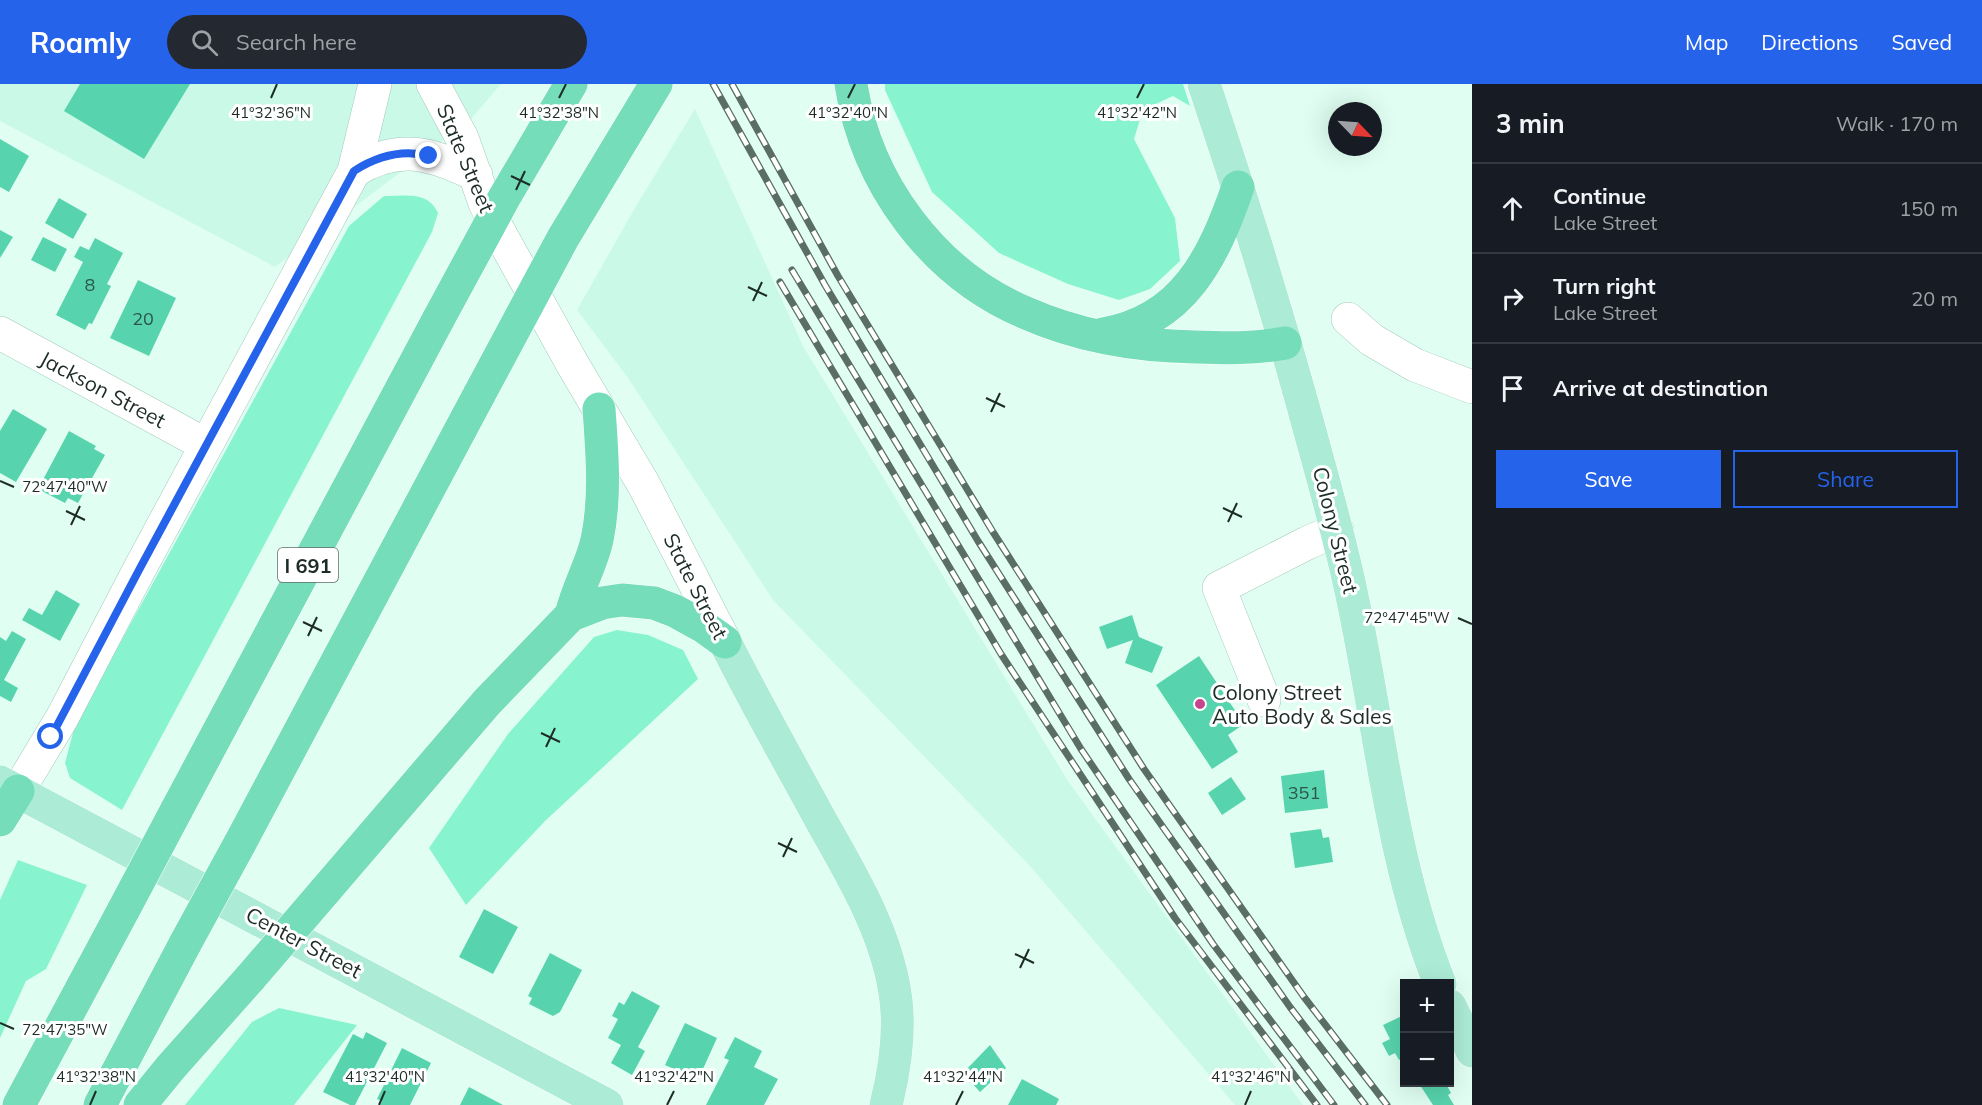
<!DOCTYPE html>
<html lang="en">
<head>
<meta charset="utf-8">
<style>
  :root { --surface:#171b24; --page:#242831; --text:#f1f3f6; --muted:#9ea1a6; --line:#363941; --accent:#2563eb }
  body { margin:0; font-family:Mulish,sans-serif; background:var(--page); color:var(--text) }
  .controls { position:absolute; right:18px; bottom:18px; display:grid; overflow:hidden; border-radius:0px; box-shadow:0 6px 24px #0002 }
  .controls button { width:54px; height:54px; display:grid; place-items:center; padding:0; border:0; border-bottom:2px solid var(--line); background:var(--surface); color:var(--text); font:30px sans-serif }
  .compass { position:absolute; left:1328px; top:18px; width:54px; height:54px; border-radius:50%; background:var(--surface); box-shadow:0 6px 24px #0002; rotate:115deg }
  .stop { position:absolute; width:18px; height:18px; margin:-14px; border:4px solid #2563eb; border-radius:50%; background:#fff }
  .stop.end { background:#2563eb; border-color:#fff; box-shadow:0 2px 6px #0008 }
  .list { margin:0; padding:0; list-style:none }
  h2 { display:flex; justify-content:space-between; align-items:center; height:78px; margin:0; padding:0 24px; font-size:26px }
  h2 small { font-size:20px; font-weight:400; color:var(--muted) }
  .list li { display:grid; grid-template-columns:39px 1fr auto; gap:18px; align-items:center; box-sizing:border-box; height:90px; padding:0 24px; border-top:2px solid var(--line) }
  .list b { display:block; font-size:22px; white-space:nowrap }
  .list p { margin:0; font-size:20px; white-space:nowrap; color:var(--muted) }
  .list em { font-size:20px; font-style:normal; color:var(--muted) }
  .actions { display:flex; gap:12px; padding:18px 24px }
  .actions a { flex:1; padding:14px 0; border:2px solid var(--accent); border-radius:0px; text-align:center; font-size:21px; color:var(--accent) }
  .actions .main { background:var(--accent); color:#fff }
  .icon { flex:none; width:33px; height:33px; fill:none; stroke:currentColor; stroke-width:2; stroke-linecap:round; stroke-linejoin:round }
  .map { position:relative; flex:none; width:1472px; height:1021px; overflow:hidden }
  header { display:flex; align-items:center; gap:36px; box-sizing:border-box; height:84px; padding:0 30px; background:var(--accent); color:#fff }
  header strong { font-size:28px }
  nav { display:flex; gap:33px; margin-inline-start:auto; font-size:21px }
  .search { width:420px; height:54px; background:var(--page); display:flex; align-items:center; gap:15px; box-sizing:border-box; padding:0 21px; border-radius:33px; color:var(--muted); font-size:22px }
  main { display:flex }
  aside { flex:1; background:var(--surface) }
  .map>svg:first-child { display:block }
  .built { fill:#cafae7 }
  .green { fill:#88f3cf }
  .building { fill:#57d4ad }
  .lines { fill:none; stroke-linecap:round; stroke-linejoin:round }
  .minor-casing { stroke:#a3c9ba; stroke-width:34 }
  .major-casing { stroke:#fff; stroke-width:34 }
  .highway-casing { stroke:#fff; stroke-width:34 }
  .minor { stroke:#fff; stroke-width:33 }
  .major { stroke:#acebd6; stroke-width:33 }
  .highway { stroke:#75ddba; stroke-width:33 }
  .rail-casing { stroke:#5a6e66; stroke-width:7 }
  .rail { stroke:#fff; stroke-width:4.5; stroke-dasharray:14; stroke-linecap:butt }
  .highway-bridge-casing { stroke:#fff; stroke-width:34; stroke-linecap:butt }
  .highway-bridge { stroke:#75ddba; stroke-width:33 }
  .route { stroke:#2563eb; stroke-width:8 }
  .ticks { fill:none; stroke:#1d2c26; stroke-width:2 }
  .poi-dot { fill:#c6458d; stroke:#fff; stroke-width:2 }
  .labels { text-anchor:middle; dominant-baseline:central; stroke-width:6; stroke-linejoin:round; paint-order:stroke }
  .number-label { font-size:18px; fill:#2c5648 }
  .shield { fill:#fff; stroke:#616b67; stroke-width:1.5 }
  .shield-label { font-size:20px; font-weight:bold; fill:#1d2c26 }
  .street-label { font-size:21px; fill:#1d2c26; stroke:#fff }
  .poi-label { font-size:21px; fill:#1d2c26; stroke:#fff; text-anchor:start }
  .ticks-label { font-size:15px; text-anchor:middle; fill:#1d2c26; stroke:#fff; stroke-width:6; stroke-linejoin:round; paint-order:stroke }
</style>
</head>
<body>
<header>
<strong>Roamly</strong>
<div class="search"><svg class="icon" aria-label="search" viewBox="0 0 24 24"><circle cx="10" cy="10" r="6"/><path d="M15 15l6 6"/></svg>Search here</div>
<nav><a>Map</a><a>Directions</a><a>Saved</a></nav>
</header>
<main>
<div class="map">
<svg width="1472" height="1021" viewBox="0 0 1472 1021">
  <rect width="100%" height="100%" fill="#e0fff2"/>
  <path class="built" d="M0 0H501L471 35 275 183 0 37Z
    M695 25 803 262 1068 697 1303 1021H1235L1029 781 773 516 628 294 577 226 636 122Z"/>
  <path class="green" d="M885 0H1183L1190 22 1173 12 1143 26 1134 55 1175 134 1180 177 1150 205 1119 216 1068 200 999 169 932 108 885 6Z
    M384 112C406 112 428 107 438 129L432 148 122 726 70 694 65 679 75 641 349 142Z
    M617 546 648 551 683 566 698 595 545 737 466 821 429 764 508 650 594 553Z
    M18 776 87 801 46 885 26 897 0 954V816Z
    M279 924 357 941 294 1021H185L252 938Z"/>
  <path class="building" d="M80 0H190L144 75 64 27Z
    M0 55 29 72 9 108 0 103Z
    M59 114 87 130 73 155 45 139Z
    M0 146 13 153 0 174Z
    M43 153 67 165 55 188 31 176Z
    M95 154 123 169 107 200 111 202 92 240 89 239 85 246 56 231 83 178 74 173 80 162 89 166Z
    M138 196 176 214 149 272 110 254Z
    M13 325 47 345 16 398 0 389V347Z
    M69 347 96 362 94 365 105 371 78 419 68 414 65 419 38 405Z
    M56 506 80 520 60 557 22 536 29 524 42 531Z
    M1132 531 1139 553 1163 563 1152 589 1125 579 1133 556 1107 565 1099 543Z
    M12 547 26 555 4 596 18 604 11 618 0 612V553L6 557Z
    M1199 572 1244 640 1228 651 1238 668 1212 685 1156 601Z
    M1324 686 1328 724 1285 729 1281 692Z
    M1231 693 1246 715 1222 731 1208 709Z
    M1321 745 1323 754 1329 753 1333 778 1295 784 1290 749Z
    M484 825 518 843 493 890 459 873Z
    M550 869 582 886 560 928 553 932 529 920 532 914 528 912Z
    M632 907 660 922 638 963 645 967 632 991 611 979 621 961 608 954 618 935 612 932 619 918 624 921Z
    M1404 931V973L1399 976 1395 969 1389 972 1382 959 1390 955 1383 941Z
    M685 939 717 954 698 996 665 981Z
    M366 948 387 959 355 1021H350L323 1008 353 950 363 955Z
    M735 953 762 967 754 983 778 995 764 1021H706L729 976 724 974Z
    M990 961 1006 984 980 1008 963 989Z
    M402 964 431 979 410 1021H380L382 1017 377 1015Z
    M1022 995 1059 1015 1056 1021H1008Z
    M1418 998H1445L1451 1009 1448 1011 1454 1021H1433Z
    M469 1003 503 1021H460Z"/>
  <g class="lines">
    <defs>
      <path id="minor" d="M433 0 462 54 485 119 497 144 573 281 644 401 725 558
        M354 87C398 59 432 69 476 91
        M1348 235 1372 256 1415 281 1472 303
        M0 249 206 361
        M1264 616 1219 504 1307 459 1337 446
        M18 707 62 634 139 486 354 87 375 0"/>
      <path id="major" d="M1204 0C1240 107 1273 214 1303 322 1319 381 1336 439 1349 498 1379 632 1389 772 1440 900
        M725 558C756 620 791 681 824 742 853 793 886 849 895 909 901 946 895 985 886 1021
        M0 698 607 1021
        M1450 922 1472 967"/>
      <path id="highway" d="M851 0C866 99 933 190 1026 229 1078 252 1138 262 1195 263 1225 264 1255 265 1285 259
        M1103 250C1184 237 1214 172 1238 103
        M571 531C577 505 591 482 597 456 606 413 602 368 599 325
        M176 727 439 234
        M0 736 18 707
        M239 761 480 309
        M324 808 487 618 571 531 602 519 622 516 654 519 675 527 704 543 725 558
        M19 1021 124 825
        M100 1021 186 858
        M140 1021 171 983 251 893"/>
    </defs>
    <use href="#minor" class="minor-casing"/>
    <use href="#major" class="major-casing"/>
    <use href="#highway" class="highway-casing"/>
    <use href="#minor" class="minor"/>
    <use href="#major" class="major"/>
    <use href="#highway" class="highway"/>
    <defs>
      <path id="rail" d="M713 0 825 201 978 457 1129 695 1290 923 1365 1021
        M732 0 838 192 993 448 1144 685 1304 913 1387 1021
        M792 186 1081 665 1213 860 1334 1021
        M780 198 1001 570 1175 834 1317 1021"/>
    </defs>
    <use href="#rail" class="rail-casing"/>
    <use href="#rail" class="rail"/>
    <defs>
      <path id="highway-bridge" d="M439 234 504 114 571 0
        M480 309 563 154 656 0
        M124 825 176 727
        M186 858 239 761
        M251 893 324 808"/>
    </defs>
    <use href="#highway-bridge" class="highway-bridge-casing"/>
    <use href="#highway-bridge" class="highway-bridge"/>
  </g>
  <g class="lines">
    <path class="route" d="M51 653 139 486 354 87C376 73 402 65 429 72"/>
  </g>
  <path class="ticks" d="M271 14 277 0M559 14 566 0M848 14 855 0M1137 14 1144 0M511 92 530 101M516 106 525 87M748 203 767 212M753 217 762 198M986 314 1005 323M991 328 1000 309M0 397 14 403M1223 424 1242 433M66 427 85 436M1228 438 1237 419M71 441 80 422M1458 534 1472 540M303 538 322 547M308 552 317 533M541 649 560 658M546 663 555 644M778 759 797 768M783 773 792 754M1015 870 1034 879M1020 884 1029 865M0 939 14 945M90 1021 96 1007M379 1021 385 1007M667 1021 674 1007M956 1021 963 1007M1245 1021 1251 1007"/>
  <circle class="poi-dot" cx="1200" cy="620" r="6"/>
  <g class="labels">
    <g class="number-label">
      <text x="90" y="200">8</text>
      <text x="143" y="234">20</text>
      <text x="1304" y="708">351</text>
    </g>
    <rect class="shield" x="278" y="464" width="60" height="34" rx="4.5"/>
    <g class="shield-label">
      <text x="308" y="481">I 691</text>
    </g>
    <g class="street-label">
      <text transform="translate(466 74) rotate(67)">State Street</text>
      <text transform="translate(103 305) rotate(28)">Jackson Street</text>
      <text transform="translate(1336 446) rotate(76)">Colony Street</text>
      <text transform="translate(696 502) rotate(63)">State Street</text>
      <text transform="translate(304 858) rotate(28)">Center Street</text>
    </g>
    <g class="poi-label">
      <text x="1212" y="608">Colony Street<tspan x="1212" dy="24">Auto Body &amp; Sales</tspan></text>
    </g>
  </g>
  <g class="ticks-label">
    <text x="271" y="34">41°32'36"N</text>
    <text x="559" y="34">41°32'38"N</text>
    <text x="848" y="34">41°32'40"N</text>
    <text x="1137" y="34">41°32'42"N</text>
    <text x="65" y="408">72°47'40"W</text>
    <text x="1407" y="539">72°47'45"W</text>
    <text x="65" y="951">72°47'35"W</text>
    <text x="96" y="998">41°32'38"N</text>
    <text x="385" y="998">41°32'40"N</text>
    <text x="674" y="998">41°32'42"N</text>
    <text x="963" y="998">41°32'44"N</text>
    <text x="1251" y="998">41°32'46"N</text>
  </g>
</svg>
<div class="controls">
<button>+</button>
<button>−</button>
</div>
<svg class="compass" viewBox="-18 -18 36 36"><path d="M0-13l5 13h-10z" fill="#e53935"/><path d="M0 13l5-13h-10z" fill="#9ea1a6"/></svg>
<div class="stop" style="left:51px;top:653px"></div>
<div class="stop end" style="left:429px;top:72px"></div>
</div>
<aside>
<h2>3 min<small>Walk · 170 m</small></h2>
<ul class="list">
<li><svg class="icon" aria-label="ahead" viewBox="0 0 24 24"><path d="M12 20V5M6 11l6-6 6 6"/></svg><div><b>Continue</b><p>Lake Street</p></div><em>150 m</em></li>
<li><svg class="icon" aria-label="right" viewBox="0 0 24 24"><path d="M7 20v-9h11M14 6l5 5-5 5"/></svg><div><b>Turn right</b><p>Lake Street</p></div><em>20 m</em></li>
<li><svg class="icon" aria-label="arrive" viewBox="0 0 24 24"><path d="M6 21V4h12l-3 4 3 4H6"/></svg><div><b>Arrive at destination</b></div></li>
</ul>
<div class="actions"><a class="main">Save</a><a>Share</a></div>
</aside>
</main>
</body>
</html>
